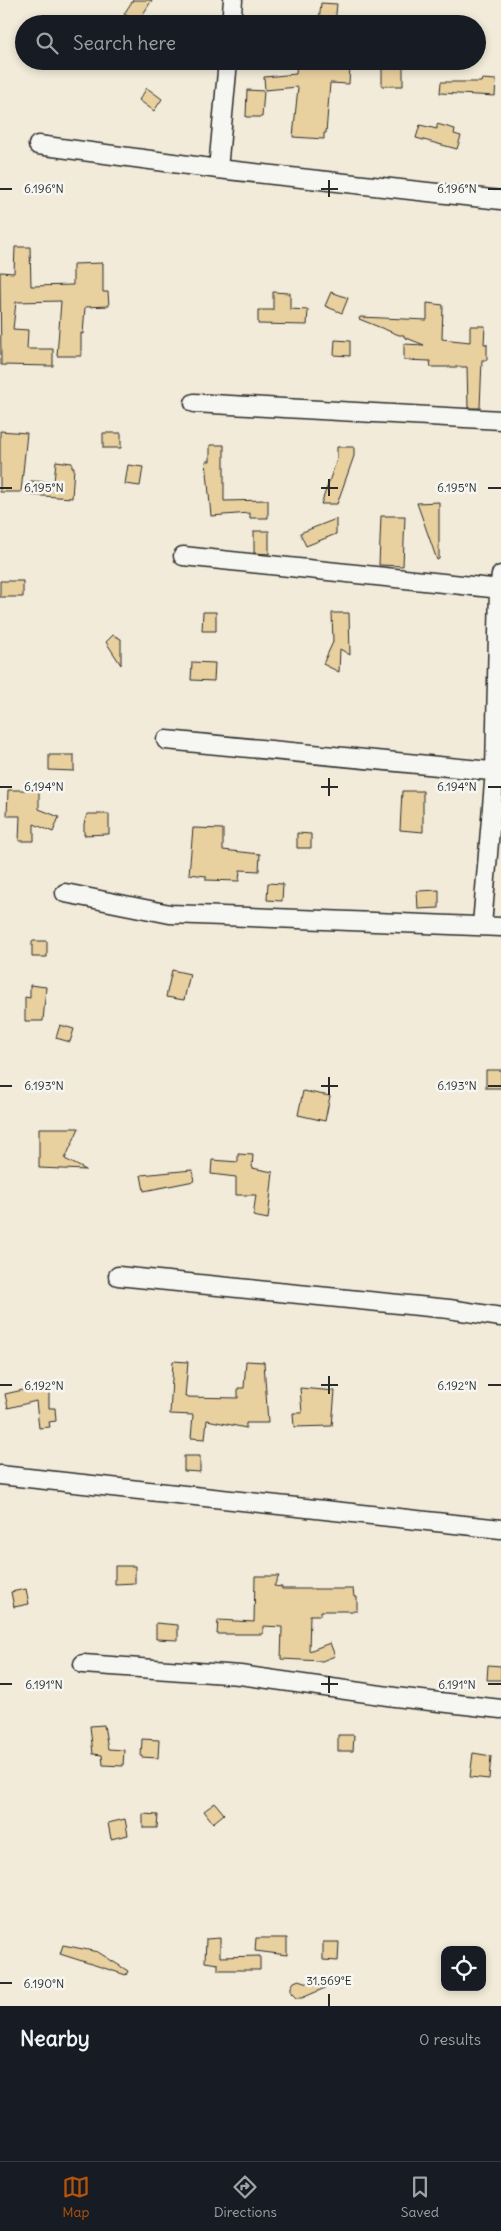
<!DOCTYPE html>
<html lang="en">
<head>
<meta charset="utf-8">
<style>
  :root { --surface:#171b24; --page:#242831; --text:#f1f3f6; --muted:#9ea1a6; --line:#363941; --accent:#b45309 }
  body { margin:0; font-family:Delius,sans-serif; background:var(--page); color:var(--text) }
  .controls { position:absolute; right:15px; bottom:15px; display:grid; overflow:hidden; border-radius:10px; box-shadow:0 2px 8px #0003 }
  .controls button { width:45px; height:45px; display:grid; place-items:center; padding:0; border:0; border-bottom:1px solid var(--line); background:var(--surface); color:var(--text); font:25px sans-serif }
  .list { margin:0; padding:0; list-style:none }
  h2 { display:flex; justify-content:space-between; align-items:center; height:65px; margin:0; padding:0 20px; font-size:21px }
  h2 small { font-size:16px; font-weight:400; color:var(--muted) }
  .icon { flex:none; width:28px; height:28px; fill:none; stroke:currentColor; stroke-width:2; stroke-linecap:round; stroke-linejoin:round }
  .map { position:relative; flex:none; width:501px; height:2006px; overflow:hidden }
  .search { position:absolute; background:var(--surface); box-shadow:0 2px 8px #0003; left:15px; right:15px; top:15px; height:55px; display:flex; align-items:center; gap:12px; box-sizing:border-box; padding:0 18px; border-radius:28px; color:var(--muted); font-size:19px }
  .sheet { height:155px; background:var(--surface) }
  nav { display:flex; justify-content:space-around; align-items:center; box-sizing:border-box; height:70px; border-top:1px solid var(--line); background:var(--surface); font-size:14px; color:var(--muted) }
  nav a { display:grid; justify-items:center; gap:2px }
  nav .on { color:var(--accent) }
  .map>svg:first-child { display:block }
  .building { fill:#e9d09f; stroke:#2b2b2b }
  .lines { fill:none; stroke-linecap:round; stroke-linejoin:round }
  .street-casing { stroke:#2b2b2b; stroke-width:21 }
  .street { stroke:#f6f6f2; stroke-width:18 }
  .ticks { fill:none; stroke:#2b2b2b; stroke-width:2 }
  .ticks-label { font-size:12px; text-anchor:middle; fill:#2b2b2b; stroke:#f6f6f2; stroke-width:5; stroke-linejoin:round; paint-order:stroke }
</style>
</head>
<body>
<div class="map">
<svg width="501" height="2006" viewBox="0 0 501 2006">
  <rect width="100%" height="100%" fill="#f2ebd9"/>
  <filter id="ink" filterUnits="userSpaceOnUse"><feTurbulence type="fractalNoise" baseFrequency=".02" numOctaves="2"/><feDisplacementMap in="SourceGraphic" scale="10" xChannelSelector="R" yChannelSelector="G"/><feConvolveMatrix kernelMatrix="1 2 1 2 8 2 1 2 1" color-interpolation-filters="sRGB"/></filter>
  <g filter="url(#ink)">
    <path class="building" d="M133 0H152L138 22 124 14Z
      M321 3 337 4 335 23 319 21Z
      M297 61H316V63L350 66 349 84 330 83 326 133H324V139L293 137 298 87 265 90 264 77 296 74Z
      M386 61H403V86H382V67H386Z
      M482 79 496 80 495 96 440 93 441 82H481Z
      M147 88 162 99 154 111 139 100Z
      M247 90 264 91 262 117H246Z
      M437 124 455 129 454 134 461 136 457 149 416 138 420 125 437 129Z
      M15 247H30L31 286 73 285V264L103 263V292H108L109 306 85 307 83 334 81 333V356H57L61 301 16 302 13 329 28 330 27 349H53V366L1 365 0 272 14 273Z
      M273 292 290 293V309L308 310 307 325 258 324V310H273Z
      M331 292 348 298 342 313 325 306Z
      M427 303 443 305 442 339 470 342V326H485L484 344H487V360H482L480 408H468L467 367H431L430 361 404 360V344L424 345 404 337V335H399L359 319 360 317 427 320Z
      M335 340 350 341V356L334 355Z
      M0 431 27 433 21 492H0Z
      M103 433H121V448H103Z
      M210 445H224V501L268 500V518H250V513L211 516 206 461H210Z
      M337 447H354V456L337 504H321L337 459Z
      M56 461 72 463V467H74L72 498 29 495 30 481 54 482Z
      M128 465 143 467 140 486 125 484Z
      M439 502V559L437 560 417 503Z
      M381 516H405L403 566 379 565Z
      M336 519V534L306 546 300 533Z
      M254 531H269V554L254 553Z
      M0 581H23V597H0Z
      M203 612H216V631H202Z
      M332 613H349L350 655 340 649 339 672 323 664 333 642Z
      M113 635 121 639V665L106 642Z
      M192 662 215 663 214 681 191 680Z
      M49 755H74V771L49 770Z
      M8 790H39V809L59 817 53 832 34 824V841H19L20 816H7Z
      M402 791H423V832L400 830Z
      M87 814H109V834L84 835V824Z
      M193 828 223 829V850L260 854 259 871 240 870 239 881 206 880V876L189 874Z
      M297 833 311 834V848H297Z
      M268 883 283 884 282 901 267 900Z
      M439 890V908L418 909 417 891Z
      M32 941H47V957H32Z
      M172 970 190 974 184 1000 166 997Z
      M30 985 46 987 43 1021H25V997L30 998Z
      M60 1025 74 1029 70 1042 56 1038Z
      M486 1070H501V1088H486Z
      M303 1091 330 1096 325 1121 298 1115Z
      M39 1128H79L65 1159 86 1170 39 1168Z
      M238 1154 253 1155 252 1168 273 1172 268 1219 253 1216 256 1195H236V1177L211 1174 212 1160 238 1162Z
      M192 1170 194 1181 144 1191 141 1175Z
      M173 1361 188 1362 185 1397 238 1398V1388H244L246 1361 264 1362 268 1423H246V1428L207 1420 205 1439 191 1438 193 1415 170 1414Z
      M45 1385 49 1387V1408H55L56 1421 49 1422 50 1427 39 1428 36 1401 8 1408 5 1394Z
      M300 1388 335 1391 332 1426 294 1427 293 1413H302Z
      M184 1456H200V1472L184 1471Z
      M115 1566H135V1583L115 1584Z
      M255 1576H279L274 1586 282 1587V1589H353L354 1597H357V1611H321V1615H310L309 1651 330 1643 335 1656 322 1661 281 1659 282 1627 263 1626V1634H217L218 1620 254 1622Z
      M26 1589 29 1604 14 1607 11 1592Z
      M156 1623 178 1625V1640L156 1639Z
      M488 1665 501 1666V1680H487Z
      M104 1725 108 1749 124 1750 123 1766 103 1765 102 1755 93 1754 90 1726Z
      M338 1735H354L353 1751H338Z
      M142 1739 159 1740 158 1758 141 1757Z
      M473 1753 491 1756 489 1779 470 1777Z
      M215 1803 224 1814 213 1823 204 1811Z
      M143 1814 158 1815 157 1828H143Z
      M125 1819 128 1835 111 1839 108 1823Z
      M220 1938V1957L260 1956V1970H218V1964L205 1962 206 1939Z
      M256 1938H287V1955L255 1951Z
      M323 1942H339L338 1961 323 1960Z
      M63 1945 98 1952 128 1971 126 1975 60 1954Z
      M299 1980 325 1988 302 1998H296L291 1993V1987L294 1982Z"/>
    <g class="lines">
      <defs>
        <path id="street" d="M231 24 233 0
          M38 145 218 169 501 200
          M218 169 228 61
          M194 403 501 420
          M183 556 501 589
          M166 740 501 772
          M65 893 170 914 501 927
          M482 925 495 771 499 588 501 575
          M118 1276 449 1309 501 1317
          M0 1475 501 1529
          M83 1664 240 1675 395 1697 501 1709"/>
      </defs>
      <use href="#street" class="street-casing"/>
      <use href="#street" class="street"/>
    </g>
  </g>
  <path class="ticks" d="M329 180V197M0 189H12M321 189H338M488 189H501M329 479V496M0 488H12M321 488H338M488 488H501M329 778V796M0 787H12M321 787H338M488 787H501M329 1077V1095M0 1086H12M321 1086H338M488 1086H501M329 1376V1394M0 1385H12M321 1385H338M488 1385H501M329 1676V1693M0 1684H12M321 1684H338M488 1684H501M0 1983H12M329 1994V2006"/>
  <g class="ticks-label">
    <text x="44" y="193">6.196°N</text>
    <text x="457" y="193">6.196°N</text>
    <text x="44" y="492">6.195°N</text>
    <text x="457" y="492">6.195°N</text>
    <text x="44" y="791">6.194°N</text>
    <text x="457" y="791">6.194°N</text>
    <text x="44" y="1090">6.193°N</text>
    <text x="457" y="1090">6.193°N</text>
    <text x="44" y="1390">6.192°N</text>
    <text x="457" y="1390">6.192°N</text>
    <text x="44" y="1689">6.191°N</text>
    <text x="457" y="1689">6.191°N</text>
    <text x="329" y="1985">31.569°E</text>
    <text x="44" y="1988">6.190°N</text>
  </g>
</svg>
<div class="controls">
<button><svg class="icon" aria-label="locate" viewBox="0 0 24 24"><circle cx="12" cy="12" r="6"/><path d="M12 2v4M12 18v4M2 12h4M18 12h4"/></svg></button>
</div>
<div class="search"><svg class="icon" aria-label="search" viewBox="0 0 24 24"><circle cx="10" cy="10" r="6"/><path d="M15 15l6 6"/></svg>Search here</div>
</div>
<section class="sheet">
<h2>Nearby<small>0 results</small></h2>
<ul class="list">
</ul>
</section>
<nav>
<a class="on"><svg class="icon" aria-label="map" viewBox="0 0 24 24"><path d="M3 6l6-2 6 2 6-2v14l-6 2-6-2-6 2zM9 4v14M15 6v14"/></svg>Map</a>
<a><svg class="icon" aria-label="directions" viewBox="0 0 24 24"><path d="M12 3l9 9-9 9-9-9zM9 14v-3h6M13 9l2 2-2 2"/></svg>Directions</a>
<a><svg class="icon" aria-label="saved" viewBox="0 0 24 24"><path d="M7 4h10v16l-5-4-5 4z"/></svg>Saved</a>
</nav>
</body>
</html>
